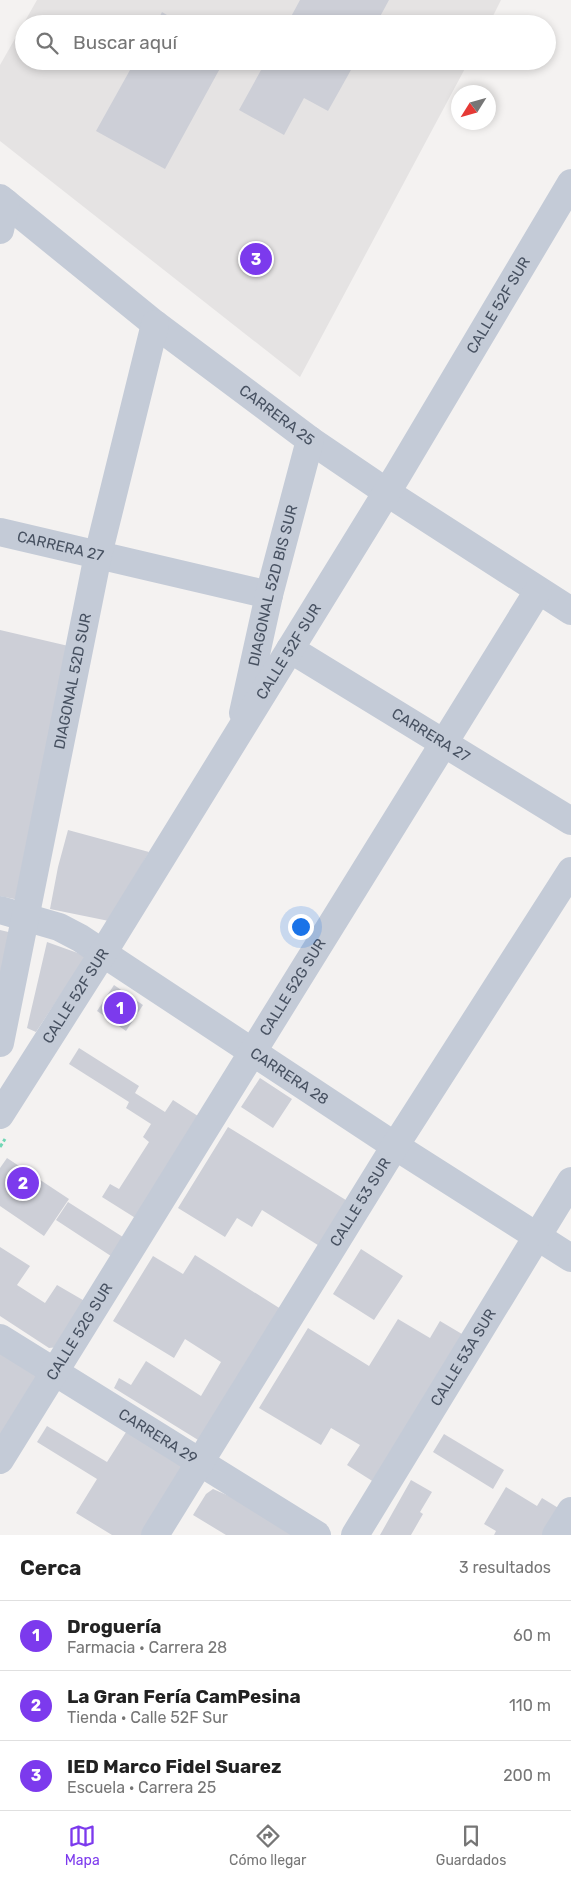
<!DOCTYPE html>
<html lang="es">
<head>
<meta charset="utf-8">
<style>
  :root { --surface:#fff; --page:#f6f6f6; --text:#222; --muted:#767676; --line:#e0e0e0; --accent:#7c3aed }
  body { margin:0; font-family:Rubik,sans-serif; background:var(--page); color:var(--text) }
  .compass { position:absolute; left:451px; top:85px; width:45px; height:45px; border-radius:50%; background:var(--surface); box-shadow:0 2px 8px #0003; rotate:233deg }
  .you { position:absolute; left:300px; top:926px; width:18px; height:18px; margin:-12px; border:4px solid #fff; border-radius:50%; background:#1a73e8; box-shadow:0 0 0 8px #1a73e833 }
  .badge { display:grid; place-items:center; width:32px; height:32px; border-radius:50%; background:var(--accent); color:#fff; font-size:16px; font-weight:700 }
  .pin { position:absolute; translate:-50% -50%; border:2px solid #fff; box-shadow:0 1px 5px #0006 }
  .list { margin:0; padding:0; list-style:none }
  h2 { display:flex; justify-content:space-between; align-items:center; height:65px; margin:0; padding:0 20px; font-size:21px }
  h2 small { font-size:16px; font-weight:400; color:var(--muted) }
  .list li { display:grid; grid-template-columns:32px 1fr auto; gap:15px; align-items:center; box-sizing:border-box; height:70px; padding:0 20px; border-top:1px solid var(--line) }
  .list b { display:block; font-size:19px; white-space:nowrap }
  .list p { margin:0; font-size:16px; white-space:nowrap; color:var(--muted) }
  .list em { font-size:16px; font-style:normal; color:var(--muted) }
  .icon { flex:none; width:28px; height:28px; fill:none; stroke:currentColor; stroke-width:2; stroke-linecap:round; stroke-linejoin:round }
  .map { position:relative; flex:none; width:571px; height:1535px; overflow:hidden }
  .search { position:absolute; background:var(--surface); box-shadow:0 2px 8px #0003; left:15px; right:15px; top:15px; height:55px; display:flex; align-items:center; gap:12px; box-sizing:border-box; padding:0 18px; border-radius:28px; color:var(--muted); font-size:19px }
  .sheet { height:275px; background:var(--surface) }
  nav { display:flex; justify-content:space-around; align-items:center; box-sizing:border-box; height:70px; border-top:1px solid var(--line); background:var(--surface); font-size:14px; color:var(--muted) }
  nav a { display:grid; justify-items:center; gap:2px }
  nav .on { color:var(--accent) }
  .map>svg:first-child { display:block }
  .education { fill:#e5e3e3 }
  .building { fill:#cdcfd7 }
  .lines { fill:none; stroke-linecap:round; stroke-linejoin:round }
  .path { stroke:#72d6b5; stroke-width:3; stroke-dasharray:4 2.5; stroke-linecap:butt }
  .minor { stroke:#c4cbd7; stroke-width:28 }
  .labels { text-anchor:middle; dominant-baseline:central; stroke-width:4.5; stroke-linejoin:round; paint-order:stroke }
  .street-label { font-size:15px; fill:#475161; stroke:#fff }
</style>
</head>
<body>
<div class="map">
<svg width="571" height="1535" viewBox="0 0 571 1535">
  <rect width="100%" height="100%" fill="#f4f2f1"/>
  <path class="education" d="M37 0H501L489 24H24V61H469L300 377 0 141V65Z"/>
  <path class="building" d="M300 0H389L376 24H287Z
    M162 12 182 24H156Z
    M135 61H224L165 169 96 131Z
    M266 61H356L328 111 304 98 284 135 239 110Z
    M0 630 77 648 19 900 0 896Z
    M68 830 149 852 109 921 50 909 58 867Z
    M0 930 21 935 0 1017Z
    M47 942 86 956 36 1032 27 1028Z
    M114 985 143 1005 126 1031 97 1011Z
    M79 1048 139 1086 135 1093 165 1112 173 1100 201 1118 137 1219 102 1197 110 1184 119 1189 149 1142 143 1137 151 1124 126 1108 129 1102 69 1064Z
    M260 1078 292 1099 273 1128 241 1107Z
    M228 1127 349 1202 321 1247 262 1210 252 1227 237 1218 225 1237 178 1208Z
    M7 1158 69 1199 44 1236 0 1206V1168Z
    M68 1202 126 1239 114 1258 56 1220Z
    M0 1247 30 1266 17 1285 45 1303 57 1285 88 1303 59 1347 49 1348 0 1316Z
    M361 1249 403 1276 374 1320 333 1294Z
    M195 1255 284 1311 203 1443 114 1388 119 1378 131 1385 146 1361 201 1396 221 1362 185 1339 174 1358 113 1321 153 1256 183 1274Z
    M398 1319 430 1338 440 1321 467 1337 377 1484 347 1465 360 1445 331 1428 321 1445 259 1408 308 1328 369 1366Z
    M0 1351 42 1377 0 1444Z
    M47 1426 107 1462 128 1429 187 1466 144 1535H112L76 1513 97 1479 37 1442Z
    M444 1434 504 1470 493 1489 433 1452Z
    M411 1480 432 1492 420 1512 423 1514 411 1535H380Z
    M506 1487 537 1506 542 1498 560 1509 545 1535H494L496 1531 484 1524Z
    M213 1489 229 1496 295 1535H226L193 1515 206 1494Z"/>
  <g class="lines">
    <path class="path" d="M0 1147 5 1139"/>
    <g class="minor">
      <path id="s1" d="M0 198 155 324 310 440 397 499 571 611"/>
      <path d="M0 230 6 203"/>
      <path id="s2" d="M0 532 269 595"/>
      <path id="s3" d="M290 649 571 821"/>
      <path id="s4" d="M243 713 269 595 310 440"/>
      <path id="s5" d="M0 910 59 927 80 938 395 1146 571 1258"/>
      <path id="s6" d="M0 1043 98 555 155 324"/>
      <path id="s7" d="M0 1115 103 953 398 474 571 183"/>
      <path id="s8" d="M0 1338 317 1535"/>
      <path id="s9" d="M0 1460 538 591"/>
      <path id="s10" d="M155 1535 395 1146 571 871"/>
      <path id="s11" d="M355 1535 571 1181"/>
      <path d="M556 1535 571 1511"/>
    </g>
  </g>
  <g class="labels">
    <g class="street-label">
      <text stroke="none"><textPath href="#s7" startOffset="951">CALLE 52F SUR</textPath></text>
      <text stroke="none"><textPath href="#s1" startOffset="352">CARRERA 25</textPath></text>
      <text stroke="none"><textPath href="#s2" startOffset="62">CARRERA 27</textPath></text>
      <text stroke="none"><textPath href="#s4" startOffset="131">DIAGONAL 52D BIS SUR</textPath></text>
      <text stroke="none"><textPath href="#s7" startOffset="546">CALLE 52F SUR</textPath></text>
      <text stroke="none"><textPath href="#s6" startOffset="369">DIAGONAL 52D SUR</textPath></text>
      <text stroke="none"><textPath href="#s3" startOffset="165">CARRERA 27</textPath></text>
      <text stroke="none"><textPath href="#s9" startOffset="556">CALLE 52G SUR</textPath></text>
      <text stroke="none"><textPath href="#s7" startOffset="141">CALLE 52F SUR</textPath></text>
      <text stroke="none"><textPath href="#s5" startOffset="336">CARRERA 28</textPath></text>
      <text stroke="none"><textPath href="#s10" startOffset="391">CALLE 53 SUR</textPath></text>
      <text stroke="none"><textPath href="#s9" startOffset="151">CALLE 52G SUR</textPath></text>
      <text stroke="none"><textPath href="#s11" startOffset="208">CALLE 53A SUR</textPath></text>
      <text stroke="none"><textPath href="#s8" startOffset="186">CARRERA 29</textPath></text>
    </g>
  </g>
</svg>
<svg class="compass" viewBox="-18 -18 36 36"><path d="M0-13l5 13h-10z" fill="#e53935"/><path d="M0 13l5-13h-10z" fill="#767676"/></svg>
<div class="you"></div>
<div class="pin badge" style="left:120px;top:1008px">1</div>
<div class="pin badge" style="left:23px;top:1183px">2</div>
<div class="pin badge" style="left:256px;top:259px">3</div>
<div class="search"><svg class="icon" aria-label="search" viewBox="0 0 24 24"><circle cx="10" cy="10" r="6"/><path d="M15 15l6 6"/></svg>Buscar aquí</div>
</div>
<section class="sheet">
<h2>Cerca<small>3 resultados</small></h2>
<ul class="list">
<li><span class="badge">1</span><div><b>Droguería</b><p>Farmacia · Carrera 28</p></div><em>60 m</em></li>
<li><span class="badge">2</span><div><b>La Gran Fería CamPesina</b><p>Tienda · Calle 52F Sur</p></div><em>110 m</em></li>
<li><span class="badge">3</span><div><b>IED Marco Fidel Suarez</b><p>Escuela · Carrera 25</p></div><em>200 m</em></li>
</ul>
</section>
<nav>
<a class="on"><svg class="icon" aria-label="map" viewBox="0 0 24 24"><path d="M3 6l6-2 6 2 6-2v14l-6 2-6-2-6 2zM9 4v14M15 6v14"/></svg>Mapa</a>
<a><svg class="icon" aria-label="directions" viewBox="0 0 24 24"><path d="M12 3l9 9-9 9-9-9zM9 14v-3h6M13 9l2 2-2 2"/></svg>Cómo llegar</a>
<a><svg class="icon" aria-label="saved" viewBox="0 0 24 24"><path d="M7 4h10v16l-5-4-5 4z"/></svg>Guardados</a>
</nav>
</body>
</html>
